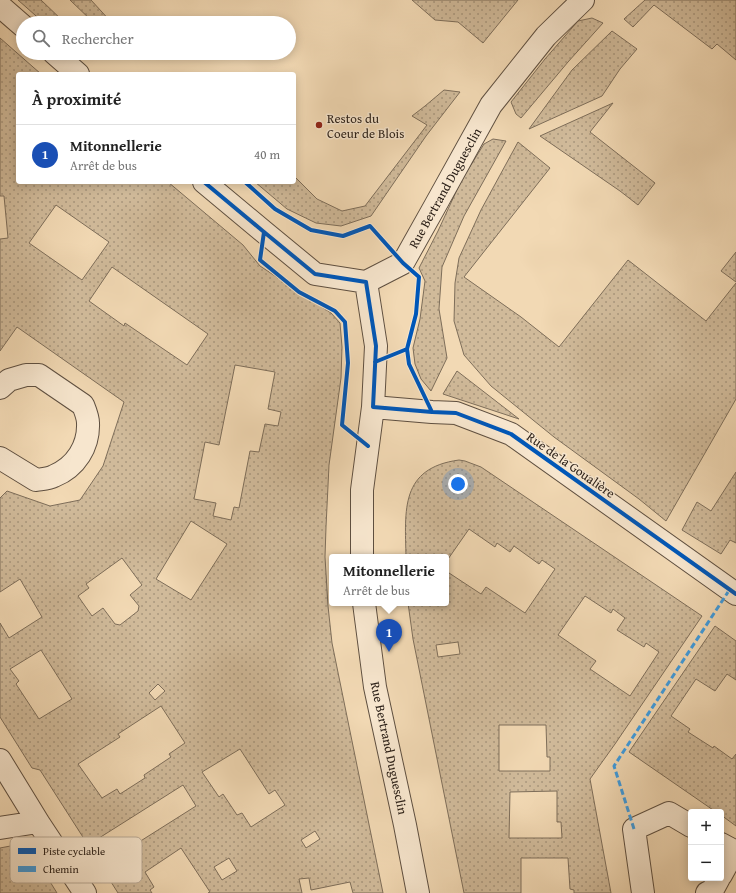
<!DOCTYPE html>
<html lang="fr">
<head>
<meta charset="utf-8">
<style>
  :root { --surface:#fff; --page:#f2f2f2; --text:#222; --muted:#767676; --line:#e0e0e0; --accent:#8f2418 }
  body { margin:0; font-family:"Gentium Book Plus",serif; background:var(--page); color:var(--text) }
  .controls { position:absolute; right:12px; bottom:12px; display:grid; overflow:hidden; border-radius:4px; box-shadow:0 2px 10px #0003 }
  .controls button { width:36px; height:36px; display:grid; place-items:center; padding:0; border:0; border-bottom:1px solid var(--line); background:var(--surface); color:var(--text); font:20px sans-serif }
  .you { position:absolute; left:458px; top:484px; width:14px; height:14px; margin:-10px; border:3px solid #fff; border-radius:50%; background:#1a73e8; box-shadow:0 0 0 6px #1a73e833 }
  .badge { display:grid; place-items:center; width:26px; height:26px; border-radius:50%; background:var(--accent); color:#fff; font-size:13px; font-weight:700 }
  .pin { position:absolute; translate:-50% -33px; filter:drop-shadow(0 1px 2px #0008) }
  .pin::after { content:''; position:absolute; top:21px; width:14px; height:12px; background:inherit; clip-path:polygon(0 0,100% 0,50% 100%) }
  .popup { position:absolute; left:329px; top:554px; width:120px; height:52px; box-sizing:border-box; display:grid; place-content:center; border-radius:4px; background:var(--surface); filter:drop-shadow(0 1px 3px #0005); font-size:13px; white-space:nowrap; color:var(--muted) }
  .popup b { font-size:15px; color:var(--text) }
  .popup::after { content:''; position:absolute; left:50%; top:100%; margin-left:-8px; border:8px solid transparent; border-top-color:var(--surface) }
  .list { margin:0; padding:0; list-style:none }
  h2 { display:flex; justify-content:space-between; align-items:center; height:52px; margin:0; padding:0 16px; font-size:17px }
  h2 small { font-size:13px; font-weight:400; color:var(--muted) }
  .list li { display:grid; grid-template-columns:26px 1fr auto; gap:12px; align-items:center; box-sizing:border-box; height:60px; padding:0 16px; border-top:1px solid var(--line) }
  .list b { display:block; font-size:15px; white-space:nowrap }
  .list p { margin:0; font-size:13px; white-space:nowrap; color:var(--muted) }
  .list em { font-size:13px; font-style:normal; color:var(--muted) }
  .icon { flex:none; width:22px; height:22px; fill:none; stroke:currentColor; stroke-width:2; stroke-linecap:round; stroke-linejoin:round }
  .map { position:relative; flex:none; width:736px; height:893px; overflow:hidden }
  .search { position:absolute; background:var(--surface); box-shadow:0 2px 10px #0003; left:16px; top:16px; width:280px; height:44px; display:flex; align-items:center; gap:10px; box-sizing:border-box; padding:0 14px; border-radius:22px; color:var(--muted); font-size:15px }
  .panel { position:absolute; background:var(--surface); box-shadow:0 2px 10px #0003; left:16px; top:72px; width:280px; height:112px; border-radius:4px }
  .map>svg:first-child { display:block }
  .green { fill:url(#green-dots); stroke:#7e6e5a; fill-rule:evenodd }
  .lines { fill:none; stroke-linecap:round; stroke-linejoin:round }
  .minor-casing { stroke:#5e4f40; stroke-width:24 }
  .minor { stroke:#f7e6ce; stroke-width:22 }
  .quiet { stroke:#3d9bdf; stroke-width:3; stroke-dasharray:6 3; stroke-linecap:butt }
  .cycleway-casing { stroke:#f7e6ce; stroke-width:6 }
  .cycleway { stroke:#0057b8; stroke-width:4 }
  .poi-dot { fill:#8f2418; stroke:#f7e6ce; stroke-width:1.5 }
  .labels { text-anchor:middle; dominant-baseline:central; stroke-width:3; stroke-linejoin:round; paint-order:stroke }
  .poi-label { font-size:13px; fill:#2c2119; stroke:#f7e6ce; text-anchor:start }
  .street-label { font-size:13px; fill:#2c2119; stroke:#f7e6ce }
  .key { fill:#f7e6ce; stroke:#baab98; stroke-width:1 }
  .key-label { font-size:11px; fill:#2c2119 }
</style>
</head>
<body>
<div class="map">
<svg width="736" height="893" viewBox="0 0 736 893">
  <defs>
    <pattern id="green-dots" width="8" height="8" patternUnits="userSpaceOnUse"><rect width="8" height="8" fill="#d0ba9a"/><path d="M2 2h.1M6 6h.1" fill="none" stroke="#a9977d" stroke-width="1.8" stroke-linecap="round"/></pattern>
  </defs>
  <rect width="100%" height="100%" fill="#f2d9b4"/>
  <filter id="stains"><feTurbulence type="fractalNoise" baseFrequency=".005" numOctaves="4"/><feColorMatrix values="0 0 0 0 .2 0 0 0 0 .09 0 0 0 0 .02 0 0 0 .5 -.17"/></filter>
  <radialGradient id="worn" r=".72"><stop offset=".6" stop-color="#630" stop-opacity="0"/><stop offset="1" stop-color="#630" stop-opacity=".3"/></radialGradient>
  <path class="green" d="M18 0H41L65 23H44Z
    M70 0H91L112 23H94Z
    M412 0H518L483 43 458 22 435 20Z
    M645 0H736V60L717 44 712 49 654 5 633 27 624 19Z
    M592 18 603 23 568 62 521 118 516 114 511 102 545 59 578 21Z
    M612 31 637 49 620 69 602 96 529 129 572 70Z
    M0 38 41 74H18V182H168L243 245 260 266 331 313 340 323 342 347 341 378 329 465 326 527 325 557 328 606 332 643 383 893H353L350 882 311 890 309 878 299 879 302 893H208L210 892 181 848 145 872 154 887 150 890 152 893H118L101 866 196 806 183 785 88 845 40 770 32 768 0 717V623L9 638 42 617 20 579 0 592V498L7 491 50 506 80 500 103 466 124 402 17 327 0 351V239L8 238 4 196H0ZM56 205 109 242 82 280 29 243ZM112 267 208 334 187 365 125 323 124 326 89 301ZM235 365 275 372 268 409 281 412 278 426 265 424 259 452 250 451 239 508 234 507 231 520 213 516 216 503 194 499 205 442 219 445ZM191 521 227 544 191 600 156 579ZM122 558 142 585 130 595 139 606 138 611 120 625 115 624 103 608 92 616 78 596 89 588 86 584ZM41 650 72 699 39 719 16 684 19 681 10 669ZM158 684 165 691 155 700 149 693ZM161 706 185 743 169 754 171 757 144 775 145 778 120 794 117 789 102 798 78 764 120 737 118 734ZM240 749 269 794 275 790 285 805 251 827 242 813 237 815 223 794 219 797 202 772ZM315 831 320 839 306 848 301 840ZM229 858 237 871 222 880 214 867Z
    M444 90 460 92 426 136 371 216 341 226 316 223 287 209 255 182H294V176L317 199 342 211 365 206 427 125 412 116 425 106Z
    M613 103 590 132 655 183 638 205 620 191 540 136Z
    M493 139 506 141 464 216 442 267 439 309 447 358 431 391 421 379 415 364 413 348 420 319 425 281 419 268 438 231 461 181 484 144Z
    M518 142 550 168 464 277 521 317 559 347 628 260 706 321 736 283V399L666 521 639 499 554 437 491 386 464 355 454 321 455 283 459 258 481 210Z
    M736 252V282L721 271Z
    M457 371 519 419 443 394Z
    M459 460 465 461 481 467 702 616 615 744 590 779 611 893H574V890L570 889 568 858H521V893H464L413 639 408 603H446V571L481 594 486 587 525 613 555 569 542 560 539 564 514 546 510 552 497 543 495 547 469 529 446 562V557H406C405 510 400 468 459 460ZM585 596 611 613 613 609 625 618 617 630 644 647 646 643 659 652 630 696 590 669 596 661 558 635ZM458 642 460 654 438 657 436 645ZM499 725H546L547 757H550V771H499ZM557 791V822H561L562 838H509L510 792Z
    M736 472V543L730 540 721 554 682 530 697 502 711 511Z
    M715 626 736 641V680L727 674 715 691 696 679 671 716 690 729 688 732 713 748 714 746 732 759 736 754V826L721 815V812H716L629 752Z
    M26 843 57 893H0V848Z"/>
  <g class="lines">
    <defs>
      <path id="minor" d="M0 6 23 26
        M54 53 78 74
        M204 182 264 232 315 274 366 282
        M366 282 403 263 435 206 491 105 546 36 583 0
        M0 388 9 380 26 375H39L83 405C85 410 88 417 88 423 89 446 76 467 54 476 48 479 42 479 36 480L0 458
        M373 407 432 412 456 413 511 434 736 594
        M362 557V490L373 407 376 346 366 282
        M364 603 375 687 405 825 418 893
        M0 760 38 822 85 893
        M0 828 38 822
        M721 844 734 851 721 875
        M643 893 634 829 669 813 691 826
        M707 893 712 891 719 878"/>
    </defs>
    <use href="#minor" class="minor-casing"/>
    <use href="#minor" class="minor"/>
    <path class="quiet" d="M634 829 614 766 730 589"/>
    <defs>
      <path id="cycleway" d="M204 182 264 232 315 274 366 282
        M245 182 275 209 311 230 343 236 370 226 403 263 419 277 416 314 407 349 375 362
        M264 232 260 260 299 292 335 311 345 322 348 363 342 425 368 446
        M366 282 376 346 373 407 432 412 456 413 511 434 736 594
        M407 349 409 364 432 412"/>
    </defs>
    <use href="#cycleway" class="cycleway-casing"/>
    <use href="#cycleway" class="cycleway"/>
  </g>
  <circle class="poi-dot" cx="319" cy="125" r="4"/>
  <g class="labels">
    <g class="poi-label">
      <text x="327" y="118">Restos du<tspan x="327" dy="15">Coeur de Blois</tspan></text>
    </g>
    <g class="street-label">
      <text transform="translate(445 188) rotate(-61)">Rue Bertrand Duguesclin</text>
      <text transform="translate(571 465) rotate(35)">Rue de la Goualière</text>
      <text transform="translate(389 748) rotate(78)">Rue Bertrand Duguesclin</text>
    </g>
  </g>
  <rect x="10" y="837" width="132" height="46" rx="6" class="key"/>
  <rect x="18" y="848" width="18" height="6" fill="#0057b8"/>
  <rect x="18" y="866" width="18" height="6" fill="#3d9bdf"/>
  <g class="key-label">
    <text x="43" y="855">Piste cyclable</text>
    <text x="43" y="873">Chemin</text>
  </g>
  <rect width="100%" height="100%" filter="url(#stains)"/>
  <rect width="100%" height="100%" fill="url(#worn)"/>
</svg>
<div class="controls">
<button>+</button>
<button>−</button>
</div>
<div class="you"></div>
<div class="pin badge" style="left:389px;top:652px;background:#1a4fb4">1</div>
<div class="popup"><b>Mitonnellerie</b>Arrêt de bus</div>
<div class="search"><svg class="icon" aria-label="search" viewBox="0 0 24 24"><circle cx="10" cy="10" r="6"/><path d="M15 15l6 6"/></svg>Rechercher</div>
<section class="panel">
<h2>À proximité<small></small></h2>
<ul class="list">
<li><span class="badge" style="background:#1a4fb4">1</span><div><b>Mitonnellerie</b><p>Arrêt de bus</p></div><em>40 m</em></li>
</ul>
</section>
</div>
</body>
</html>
